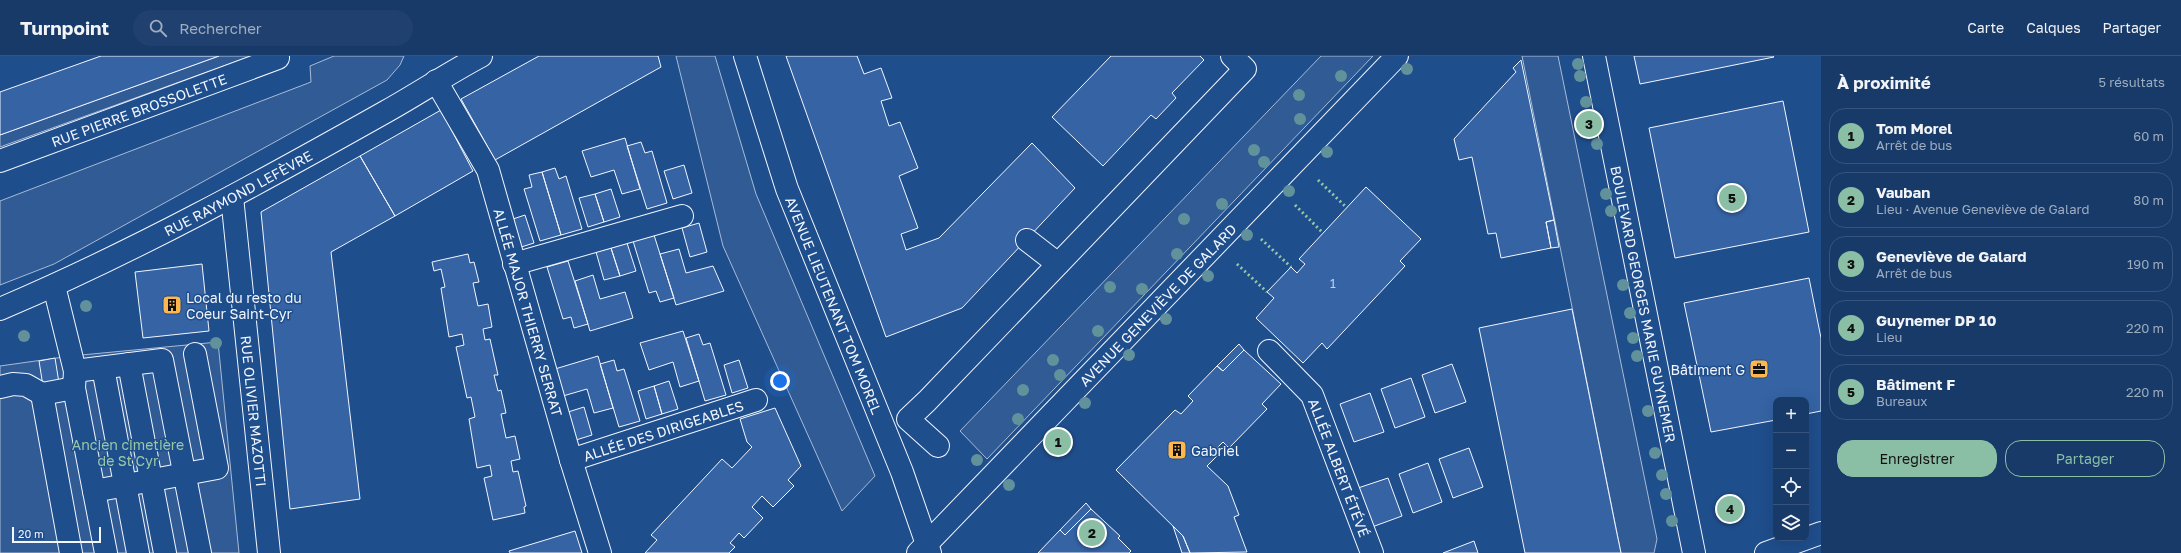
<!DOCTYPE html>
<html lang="fr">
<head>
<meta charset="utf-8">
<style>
  :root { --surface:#173a69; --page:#20416f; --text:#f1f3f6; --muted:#9eadc0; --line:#36547d; --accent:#8abfa5 }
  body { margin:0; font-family:"Golos Text",sans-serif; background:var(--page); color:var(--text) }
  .controls { position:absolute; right:12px; bottom:12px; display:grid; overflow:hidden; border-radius:8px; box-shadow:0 4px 16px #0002 }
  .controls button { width:36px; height:36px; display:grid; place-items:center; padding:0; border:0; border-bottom:1px solid var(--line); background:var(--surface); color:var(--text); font:20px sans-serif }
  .scale { position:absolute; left:12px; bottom:10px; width:89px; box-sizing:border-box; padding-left:4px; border:2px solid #f2f6ff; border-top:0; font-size:11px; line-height:14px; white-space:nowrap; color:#f2f6ff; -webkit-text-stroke:3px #1f4e8c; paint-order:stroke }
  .you { position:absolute; left:780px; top:325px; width:14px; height:14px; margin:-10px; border:3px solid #fff; border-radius:50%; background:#1a73e8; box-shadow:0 0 0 6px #1a73e833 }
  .badge { display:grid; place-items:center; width:26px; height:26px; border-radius:50%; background:var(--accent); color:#111; font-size:13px; font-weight:700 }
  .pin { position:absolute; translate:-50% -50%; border:2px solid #fff; box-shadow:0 1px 4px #0006 }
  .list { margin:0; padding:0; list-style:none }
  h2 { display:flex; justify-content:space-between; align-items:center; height:52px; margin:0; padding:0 16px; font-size:17px }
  h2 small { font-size:13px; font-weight:400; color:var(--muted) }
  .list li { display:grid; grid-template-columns:26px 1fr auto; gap:12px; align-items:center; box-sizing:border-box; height:56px; margin:0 8px 8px; padding:0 8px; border:1px solid var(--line); border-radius:16px }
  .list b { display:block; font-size:15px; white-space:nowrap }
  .list p { margin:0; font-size:13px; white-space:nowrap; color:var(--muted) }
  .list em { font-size:13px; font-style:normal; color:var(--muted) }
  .actions { display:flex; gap:8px; padding:12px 16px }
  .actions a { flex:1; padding:9px 0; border:1px solid var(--accent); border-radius:16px; text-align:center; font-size:14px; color:var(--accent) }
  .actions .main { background:var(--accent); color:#111 }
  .icon { flex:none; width:22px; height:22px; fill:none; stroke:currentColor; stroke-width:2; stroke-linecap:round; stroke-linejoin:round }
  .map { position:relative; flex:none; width:1821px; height:497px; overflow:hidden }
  header { display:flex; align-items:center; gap:24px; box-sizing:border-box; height:56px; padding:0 20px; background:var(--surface); border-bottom:1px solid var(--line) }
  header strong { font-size:19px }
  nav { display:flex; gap:22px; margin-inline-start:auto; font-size:14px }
  .search { width:280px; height:36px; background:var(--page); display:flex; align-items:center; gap:10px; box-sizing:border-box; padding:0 14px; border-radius:22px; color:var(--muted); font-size:15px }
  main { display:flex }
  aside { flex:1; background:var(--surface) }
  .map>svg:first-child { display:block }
  .green { fill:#305b95; stroke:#a8bbd7 }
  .building { fill:#3563a3; stroke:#f2f6ff }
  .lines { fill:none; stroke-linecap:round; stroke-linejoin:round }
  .minor-casing { stroke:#f2f6ff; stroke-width:24 }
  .minor { stroke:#1f4e8c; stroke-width:22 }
  .hedge { stroke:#97c8a6; stroke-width:3; stroke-dasharray:2 3; stroke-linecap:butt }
  .tree { fill:#61919a }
  .labels { text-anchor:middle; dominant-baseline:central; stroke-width:3; stroke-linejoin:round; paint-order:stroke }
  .number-label { font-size:12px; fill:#c3d1e8 }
  .street-label { font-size:14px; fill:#f2f6ff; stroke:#1f4e8c }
  .poi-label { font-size:14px; fill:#f2f6ff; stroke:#1f4e8c; text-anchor:start }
  .park-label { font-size:14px; fill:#97c8a6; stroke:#1f4e8c }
</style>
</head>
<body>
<header>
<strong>Turnpoint</strong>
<div class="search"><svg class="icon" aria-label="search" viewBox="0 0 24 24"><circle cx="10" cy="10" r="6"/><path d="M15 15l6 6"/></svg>Rechercher</div>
<nav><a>Carte</a><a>Calques</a><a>Partager</a></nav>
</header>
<main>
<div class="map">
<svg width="1821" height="497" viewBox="0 0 1821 497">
  <rect width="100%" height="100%" fill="#1f4e8c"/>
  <path class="green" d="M219 0H251L0 91V79Z
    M334 0H404L400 9 387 24 54 208 0 229V145L311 26 310 10Z
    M676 0H715L756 138 875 420 842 455 723 190Z
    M1321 0H1373L987 403 960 375Z
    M1522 0H1558L1657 483 1654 497H1621Z
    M218 286 239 497H0V310L71 300Z"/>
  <path class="building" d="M101 0H219L0 79V36Z
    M539 0H658L661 11 495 104 461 43Z
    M786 0H857L864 18 881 12 892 42 881 45 889 70 900 66 918 112 899 120 918 172 901 178 906 194 939 182 1032 87 1075 132 962 252 886 281Z
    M1111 0H1200L1204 4 1172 37 1176 42 1156 63 1151 59 1103 110 1052 61Z
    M1634 0H1773L1774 1 1640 28Z
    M1521 4 1554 164 1546 166 1551 192 1501 202 1496 177 1488 178 1472 101 1459 104 1454 83 1516 16 1513 12Z
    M1783 45 1809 176 1675 202 1649 72Z
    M441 54 473 115 395 160 360 100Z
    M625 82 640 133 622 138 614 114 591 121 582 95Z
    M641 86 645 97 652 95 667 147 647 153 627 90Z
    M360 100 395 160 331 196 360 443 290 453 261 156Z
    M684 109 692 137 673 143 664 115Z
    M555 112 559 123 566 120 582 173 561 179 542 116Z
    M542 116 561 179 540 185 524 133 532 131 529 119Z
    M1366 131 1421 183 1400 205 1405 210 1327 293 1322 287 1303 307 1256 262 1274 242 1267 236 1291 211 1297 217 1305 208 1299 203Z
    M611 133 620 161 604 166 595 138Z
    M595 138 604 166 588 171 579 142Z
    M525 159 534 187 518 192 510 164Z
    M1554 164 1559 191 1551 192 1546 166Z
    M699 167 707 196 690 201 682 172Z
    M654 179 674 242 660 246 656 235 649 237 633 185Z
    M627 187 636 215 620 220 611 192Z
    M611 192 620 220 604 224 596 196Z
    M679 193 686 217 713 210 724 235 676 249 660 198Z
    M468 198 470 207 474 206 479 226 473 227 478 250 488 248 492 271 483 273 485 284 490 283 498 319H494L498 335 501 334 506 357 501 358 506 382 515 380 520 403 511 405 513 416 518 415 526 450 524 451 525 457 493 464 484 422 492 420 490 409 477 412 469 363 475 361 471 341 467 342 456 291 464 289 462 278 449 281 441 232 445 231 441 213 434 215 432 206Z
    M568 205 588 268 574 272 571 261 563 263 547 211Z
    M202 208 209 275 143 282 135 216Z
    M593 219 600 243 625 236 633 262 590 275 575 225Z
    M1809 222 1821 282V355L1806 358V344H1776V364L1711 376 1684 247Z
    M1572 253 1616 473 1621 497H1525L1479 272Z
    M683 275 699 325 680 331 673 306 649 314 640 287Z
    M699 278 703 289 710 287 726 339 705 345 686 282Z
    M1239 288 1244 294 1223 315 1217 310Z
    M1244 294 1281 328 1262 348 1267 353 1229 392 1223 386 1217 392 1221 396 1207 410 1228 430 1239 459 1234 461 1247 496 1190 497 1183 480 1116 414 1175 354 1181 358 1193 345 1188 340 1217 310 1223 315Z
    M598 300 613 352 594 357 587 333 563 340 555 313Z
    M55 302 59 327 43 330 39 305Z
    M614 304 617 315 624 313 640 365 619 371 600 308Z
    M739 304 748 332 732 337 724 309Z
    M1452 308 1466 346 1435 357 1422 319Z
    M1411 322 1425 361 1395 372 1381 333Z
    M669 325 678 353 662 358 654 330Z
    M654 330 662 358 646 363 638 335Z
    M1370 337 1384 376 1354 386 1340 348Z
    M584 351 592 379 576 384 568 356Z
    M775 352 801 410 788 424 794 430 773 451 762 440 752 451 763 462 744 482 739 477 730 487 735 491 729 497H645L657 484 651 479 722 403 732 412 752 391 747 386 740 363Z
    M1469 392 1483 431 1453 442 1439 403Z
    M1428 407 1442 446 1413 457 1399 418Z
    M1388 422 1402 460 1372 471 1358 432Z
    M1734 443 1738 460 1726 462 1724 445Z
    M1086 447 1091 453 1065 479 1060 474Z
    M1091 453 1120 480 1118 482 1131 495 1129 497H1038L1060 474 1065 479Z
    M1173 470 1183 480 1190 497H1182Z
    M575 475 582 497H510L509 495Z
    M1474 485 1478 497H1443Z"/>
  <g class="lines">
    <defs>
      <g id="minor">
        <path id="s1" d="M745 0 787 133 902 416 930 497"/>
        <path id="s2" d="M1594 0 1694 497"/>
        <path id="s3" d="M436 25 488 114 571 404 600 497"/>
        <path id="s4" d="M0 105 278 2"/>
        <path id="s5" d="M232 141 269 497"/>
        <path d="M1027 184 1058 208"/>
        <path d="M514 208 682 160"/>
        <path d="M54 230 75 315 74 332 106 497"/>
        <path id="s6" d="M0 253C134 196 261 126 387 55 419 37 449 17 481 0"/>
        <path id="s7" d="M1269 295 1312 339 1372 497"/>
        <path d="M129 308 165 497"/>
        <path d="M103 312 138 497"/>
        <path d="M75 315 162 304 200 497"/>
        <path d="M0 331 13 328 26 329 42 338 74 332"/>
        <path d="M42 338 71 497"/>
        <path d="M938 390 908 363 927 345 1245 13 1232 0"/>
        <path id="s8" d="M571 404 756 344"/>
        <path d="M94 435 217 412 195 298"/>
        <path id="s9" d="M918 497 1397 0"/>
        <path d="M1766 497 1821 477"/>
      </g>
    </defs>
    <use href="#minor" class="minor-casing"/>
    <use href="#minor" class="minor"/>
    <path class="hedge" d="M1318 124 1347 152
      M1295 149 1323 177
      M1261 183 1291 211
      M1237 208 1267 236"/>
  </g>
  <g class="tree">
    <circle cx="1578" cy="8" r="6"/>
    <circle cx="1407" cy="13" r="6"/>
    <circle cx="1341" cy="20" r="6"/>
    <circle cx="1580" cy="20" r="6"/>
    <circle cx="1299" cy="39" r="6"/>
    <circle cx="1586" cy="46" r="6"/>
    <circle cx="1300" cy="63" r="6"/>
    <circle cx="1597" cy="88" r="6"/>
    <circle cx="1254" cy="94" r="6"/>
    <circle cx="1327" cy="96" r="6"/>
    <circle cx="1264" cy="106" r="6"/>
    <circle cx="1289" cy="135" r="6"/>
    <circle cx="1606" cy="138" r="6"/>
    <circle cx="1222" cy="148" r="6"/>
    <circle cx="1611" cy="155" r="6"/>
    <circle cx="1184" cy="163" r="6"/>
    <circle cx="1247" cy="179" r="6"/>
    <circle cx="1177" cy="198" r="6"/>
    <circle cx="1208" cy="220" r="6"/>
    <circle cx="1623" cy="229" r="6"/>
    <circle cx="1110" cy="231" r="6"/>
    <circle cx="1142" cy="233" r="6"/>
    <circle cx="86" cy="250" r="6"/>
    <circle cx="1630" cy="257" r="6"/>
    <circle cx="1166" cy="263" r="6"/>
    <circle cx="1098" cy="275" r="6"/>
    <circle cx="24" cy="280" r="6"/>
    <circle cx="1633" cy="282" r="6"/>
    <circle cx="216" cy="287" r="6"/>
    <circle cx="1129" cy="299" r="6"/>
    <circle cx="1637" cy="300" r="6"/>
    <circle cx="1053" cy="304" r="6"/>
    <circle cx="1060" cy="319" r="6"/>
    <circle cx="1023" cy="334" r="6"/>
    <circle cx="1085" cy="347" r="6"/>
    <circle cx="1648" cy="355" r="6"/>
    <circle cx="1018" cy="363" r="6"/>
    <circle cx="1655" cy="397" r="6"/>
    <circle cx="977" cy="404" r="6"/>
    <circle cx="1662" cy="419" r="6"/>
    <circle cx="1009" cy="429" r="6"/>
    <circle cx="1666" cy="438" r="6"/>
    <circle cx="1672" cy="465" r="6"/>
  </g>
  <defs>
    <symbol id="building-square" viewBox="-11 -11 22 22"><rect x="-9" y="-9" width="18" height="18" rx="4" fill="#ffb74d" stroke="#1f4e8c"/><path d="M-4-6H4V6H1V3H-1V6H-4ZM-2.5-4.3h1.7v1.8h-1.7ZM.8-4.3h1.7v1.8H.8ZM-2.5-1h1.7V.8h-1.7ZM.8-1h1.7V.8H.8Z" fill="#111"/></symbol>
    <symbol id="office-square" viewBox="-11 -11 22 22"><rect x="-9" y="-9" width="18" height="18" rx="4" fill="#ffb74d" stroke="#1f4e8c"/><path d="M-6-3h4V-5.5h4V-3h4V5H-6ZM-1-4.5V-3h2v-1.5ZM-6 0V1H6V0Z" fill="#111"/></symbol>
  </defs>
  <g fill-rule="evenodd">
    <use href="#building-square" x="161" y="238" width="22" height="22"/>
    <use href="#office-square" x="1748" y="302" width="22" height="22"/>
    <use href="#building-square" x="1166" y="383" width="22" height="22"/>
  </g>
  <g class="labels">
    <g class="number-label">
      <text x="1333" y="227">1</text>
    </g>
    <g class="street-label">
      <text stroke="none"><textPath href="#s4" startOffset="148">RUE PIERRE BROSSOLETTE</textPath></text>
      <text stroke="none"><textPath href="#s6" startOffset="265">RUE RAYMOND LEFÈVRE</textPath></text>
      <text stroke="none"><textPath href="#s2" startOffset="253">BOULEVARD GEORGES MARIE GUYNEMER</textPath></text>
      <text stroke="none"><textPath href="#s9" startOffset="345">AVENUE GENEVIÈVE DE GALARD</textPath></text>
      <text stroke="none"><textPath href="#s1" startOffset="265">AVENUE LIEUTENANT TOM MOREL</textPath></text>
      <text stroke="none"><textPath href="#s3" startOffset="251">ALLÉE MAJOR THIERRY SERRAT</textPath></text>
      <text stroke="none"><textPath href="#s5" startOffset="215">RUE OLIVIER MAZOTTI</textPath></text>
      <text stroke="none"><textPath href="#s8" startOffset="97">ALLÉE DES DIRIGEABLES</textPath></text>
      <text stroke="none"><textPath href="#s7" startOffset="139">ALLÉE ALBERT ÉTÉVÉ</textPath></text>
    </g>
    <g class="poi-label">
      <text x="186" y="241">Local du resto du<tspan x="186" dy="16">Coeur Saint-Cyr</tspan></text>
      <text x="1745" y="313" text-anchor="end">Bâtiment G</text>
      <text x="1191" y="394">Gabriel</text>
    </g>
    <g class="park-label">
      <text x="128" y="388">Ancien cimetière<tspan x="128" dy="16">de St Cyr</tspan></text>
    </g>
  </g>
</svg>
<div class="controls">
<button>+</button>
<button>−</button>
<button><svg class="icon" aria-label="locate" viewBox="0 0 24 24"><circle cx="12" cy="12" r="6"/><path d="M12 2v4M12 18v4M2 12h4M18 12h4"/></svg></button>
<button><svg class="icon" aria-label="layers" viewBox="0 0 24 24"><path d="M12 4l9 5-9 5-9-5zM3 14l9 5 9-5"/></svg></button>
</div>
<div class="scale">20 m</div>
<div class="you"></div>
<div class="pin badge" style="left:1058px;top:386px">1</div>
<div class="pin badge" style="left:1092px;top:477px">2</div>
<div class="pin badge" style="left:1589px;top:68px">3</div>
<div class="pin badge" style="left:1730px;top:453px">4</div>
<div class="pin badge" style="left:1732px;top:142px">5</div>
</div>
<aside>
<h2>À proximité<small>5 résultats</small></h2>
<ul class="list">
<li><span class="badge">1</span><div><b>Tom Morel</b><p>Arrêt de bus</p></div><em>60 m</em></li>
<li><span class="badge">2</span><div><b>Vauban</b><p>Lieu · Avenue Geneviève de Galard</p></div><em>80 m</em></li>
<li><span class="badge">3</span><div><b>Geneviève de Galard</b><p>Arrêt de bus</p></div><em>190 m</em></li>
<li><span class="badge">4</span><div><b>Guynemer DP 10</b><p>Lieu</p></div><em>220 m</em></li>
<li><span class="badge">5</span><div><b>Bâtiment F</b><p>Bureaux</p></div><em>220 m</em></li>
</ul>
<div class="actions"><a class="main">Enregistrer</a><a>Partager</a></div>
</aside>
</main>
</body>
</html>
